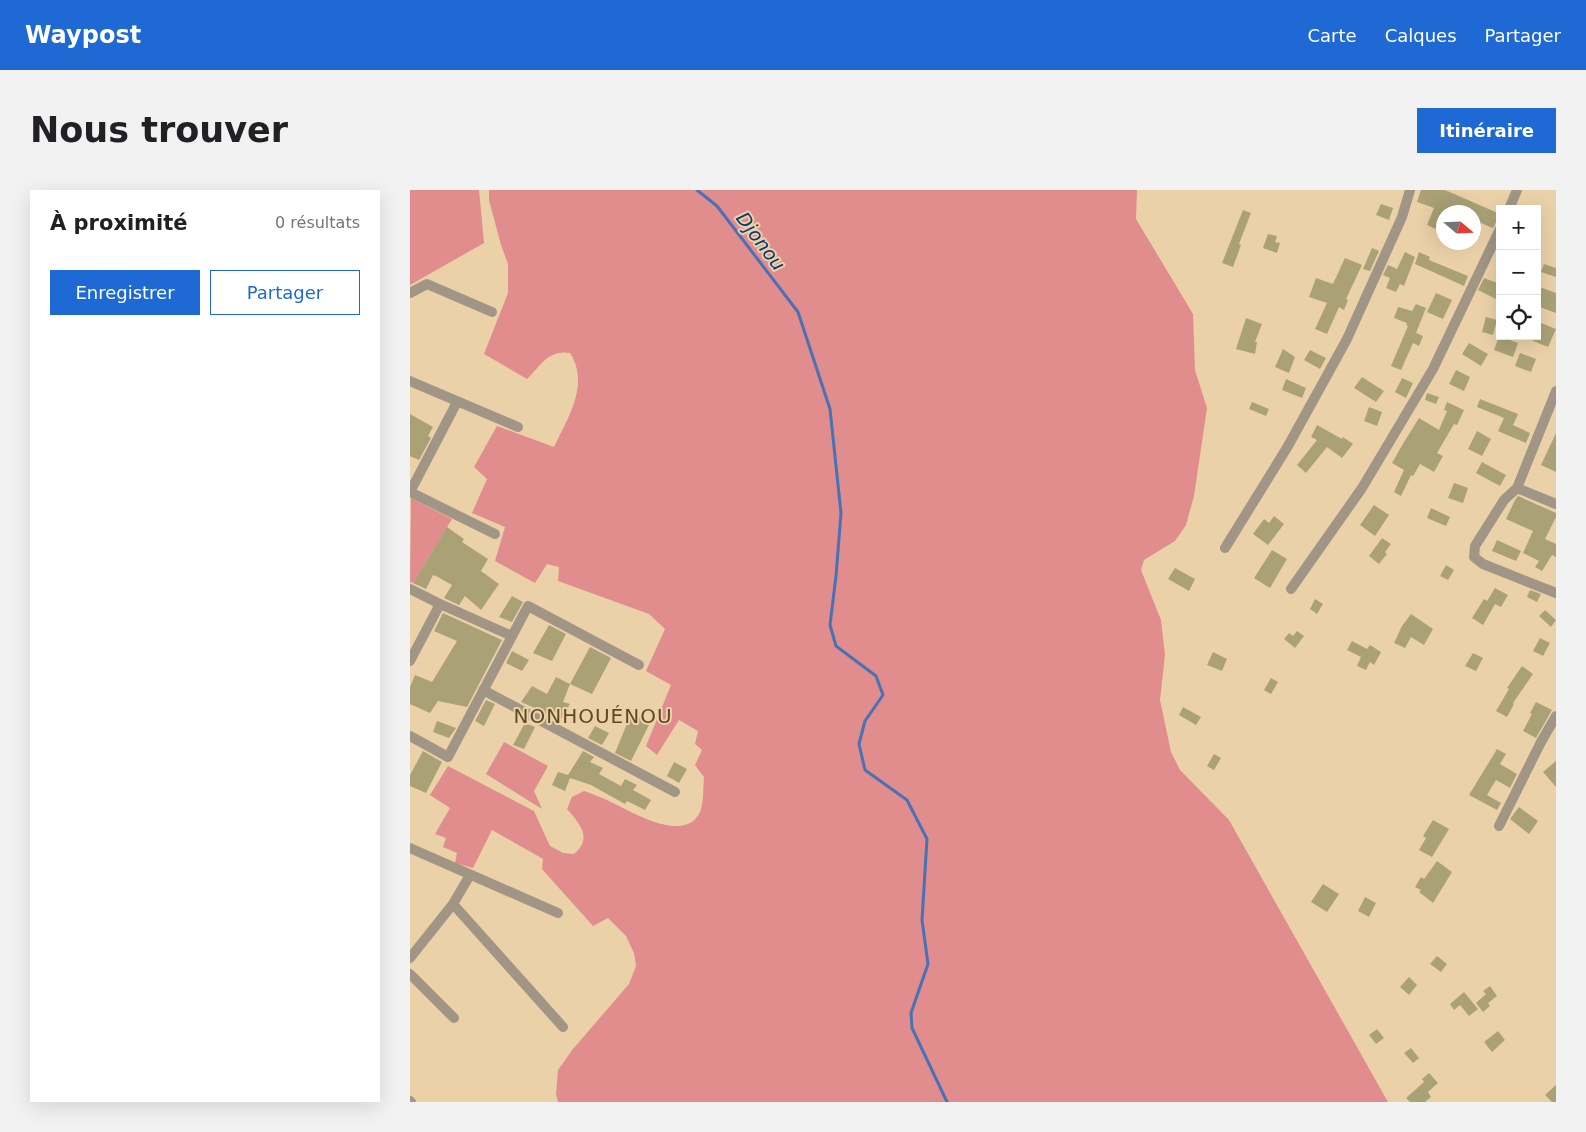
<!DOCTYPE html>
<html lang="fr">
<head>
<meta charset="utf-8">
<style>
  :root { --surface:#fff; --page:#f2f2f2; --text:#202124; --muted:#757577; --line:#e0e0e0; --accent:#1e69d4 }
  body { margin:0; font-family:"DejaVu Sans",sans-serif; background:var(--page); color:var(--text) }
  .controls { position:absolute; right:15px; top:15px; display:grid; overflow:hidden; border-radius:0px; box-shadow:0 5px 20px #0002 }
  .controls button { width:45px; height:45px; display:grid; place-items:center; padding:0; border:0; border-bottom:1px solid var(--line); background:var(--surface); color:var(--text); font:25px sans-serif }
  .compass { position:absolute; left:1026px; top:15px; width:45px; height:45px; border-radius:50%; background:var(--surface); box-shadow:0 5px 20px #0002; rotate:109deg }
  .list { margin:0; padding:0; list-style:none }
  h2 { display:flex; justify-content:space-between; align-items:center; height:65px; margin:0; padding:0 20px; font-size:21px }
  h2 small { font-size:16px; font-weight:400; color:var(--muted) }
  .actions { display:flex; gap:10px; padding:15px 20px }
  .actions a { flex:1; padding:11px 0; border:1px solid var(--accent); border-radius:0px; text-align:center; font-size:18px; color:var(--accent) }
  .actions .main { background:var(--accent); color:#fff }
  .icon { flex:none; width:28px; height:28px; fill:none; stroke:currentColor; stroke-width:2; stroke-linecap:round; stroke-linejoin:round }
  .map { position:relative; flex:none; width:1146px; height:912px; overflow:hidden; border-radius:0px }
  header { display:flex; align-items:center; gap:30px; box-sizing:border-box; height:70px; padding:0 25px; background:var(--accent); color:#fff }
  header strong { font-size:24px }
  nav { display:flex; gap:28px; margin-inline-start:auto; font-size:18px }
  .intro { display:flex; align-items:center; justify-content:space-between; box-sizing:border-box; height:120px; padding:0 30px }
  h1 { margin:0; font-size:35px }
  .button { padding:12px 22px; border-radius:0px; background:var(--accent); color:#fff; font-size:18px; font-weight:700 }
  main { display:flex; gap:30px; padding:0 30px }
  aside { flex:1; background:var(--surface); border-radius:0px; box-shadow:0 5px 20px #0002 }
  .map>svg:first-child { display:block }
  .green { fill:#e18c8d }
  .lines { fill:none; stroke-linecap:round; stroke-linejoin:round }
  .stream { stroke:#4872b4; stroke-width:3 }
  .building { fill:#aaa276 }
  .minor { stroke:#a19685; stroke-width:10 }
  .labels { text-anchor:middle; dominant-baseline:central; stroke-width:4; stroke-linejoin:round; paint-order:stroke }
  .water-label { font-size:19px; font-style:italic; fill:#0b3673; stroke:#ebd1a8 }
  .quarter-label { font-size:20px; letter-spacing:1px; fill:#5f4924; stroke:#ebd1a8 }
</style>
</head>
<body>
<header>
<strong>Waypost</strong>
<nav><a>Carte</a><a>Calques</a><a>Partager</a></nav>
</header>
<div class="intro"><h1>Nous trouver</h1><a class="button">Itinéraire</a></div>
<main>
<aside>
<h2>À proximité<small>0 résultats</small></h2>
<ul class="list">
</ul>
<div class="actions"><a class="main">Enregistrer</a><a>Partager</a></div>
</aside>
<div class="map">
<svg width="1146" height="912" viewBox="0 0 1146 912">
  <rect width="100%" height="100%" fill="#ebd1a8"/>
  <path class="green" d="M0 0H69L74 53 0 95Z
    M79 0H727L726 29 783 124 785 180 797 218 784 306 776 335 765 351 734 370 731 380 751 430 755 465 750 510 761 562 770 580 819 630 978 912H148L146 904 148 880 163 859 219 794 226 776 224 763 216 746 198 728 183 736 132 679 133 669 82 640 63 678 45 673 47 663 33 657 36 648 25 644 40 618 20 605 38 576 124 621 140 656 153 663 164 664C183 648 170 634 157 619L162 607 174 601C182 604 191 607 199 611 220 621 275 655 290 622 294 612 293 597 294 587L285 575 292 560 285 554 288 541 269 530 247 565 236 556 261 495 236 481 255 439 239 424 148 391 149 377 137 374 125 393 85 371 95 337 62 323 77 289 64 277 87 236 144 257C158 228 180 194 160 163 139 159 131 175 117 189L74 164 98 103V74L91 55 79 10Z
    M1 308 42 329 3 393 0 392Z
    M94 552 138 576 124 601 132 619 76 584Z"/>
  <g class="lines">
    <path class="stream" d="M287 0 307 16 388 122 420 219 431 323 426 386 420 435 426 456 466 486 473 505 455 531 449 554 455 580 497 610 517 649 512 730 518 774 501 823 502 838 537 912"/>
  </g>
  <path class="building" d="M1011 0H1035L1090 24 1083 38 1071 33 1064 52V22H1034V32L1030 41 1017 35 1024 18 1007 12Z
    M971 14 983 18 979 30 966 25Z
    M833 20 841 23 829 54 831 55 823 77 812 73Z
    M858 44 867 46 865 52 870 53 867 63 853 58Z
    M962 58 969 61 960 81 953 79Z
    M995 62 1005 67 994 96 990 94 986 102 976 98 980 88 973 85 978 75 987 79Z
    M1009 62 1020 67 1019 70 1058 86 1054 96 1005 74Z
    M935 68 952 75 936 109 938 110 934 120 929 117 917 144 905 139 917 113 899 107 906 88 923 94Z
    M1134 74 1146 78V87L1131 82Z
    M1074 88 1090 94V111L1068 100Z
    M1127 96 1146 103V123L1127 116Z
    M1026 103 1042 110 1033 129 1017 122Z
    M1006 114 1016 118 1006 143 1013 146 1009 156 1003 153 991 180 981 176 998 136 996 135 997 133 984 128 988 117 1002 121Z
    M1076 127 1087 130 1083 145 1072 142Z
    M836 128 852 134 845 152H847L845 164 826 159Z
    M1131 133 1146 139 1138 157 1123 151 1125 146H1127Z
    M1089 146 1108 153 1103 167 1084 160Z
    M1059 153 1078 164 1071 176 1052 164Z
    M873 159 885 167 879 183 865 177Z
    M900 160 916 168 910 179 894 170Z
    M1110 163 1126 169 1121 182 1105 176Z
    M1046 180 1060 187 1054 201 1039 194Z
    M952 187 974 201 966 212 944 198Z
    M992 188 1003 193 996 208 985 202Z
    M876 189 896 198 892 208 872 200Z
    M1017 203 1029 207 1026 214 1015 210Z
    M1070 209 1108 224 1103 235 1120 243 1116 253 1088 241 1094 228 1067 217Z
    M842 212 859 219 856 226 839 219Z
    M1037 212 1054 220 1047 235 1044 234 1027 263 1033 266 1024 282 1010 274 1003 286 1001 285 991 306 984 302 994 280 982 273 994 252 1009 228 1029 240 1037 221 1034 220Z
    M959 217 972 222 967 236 954 231Z
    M0 224 23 237 18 246 21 248 9 270 0 266Z
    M907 235 932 249 933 247 943 254 932 268 917 257 896 283 887 275 907 250 901 247Z
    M1067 241 1081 249 1072 266 1058 259Z
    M1146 243V282L1131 275Z
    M1072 272 1096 285 1090 296 1066 283Z
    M1044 293 1058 298 1053 313 1038 308Z
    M1108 306 1146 323V327L1135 349 1146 354V367L1142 365 1132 381 1125 377 1129 371 1113 363 1123 341 1096 329 1105 310Z
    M964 315 979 325 965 346 950 335Z
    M1021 318 1040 327 1036 336 1017 328Z
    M864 326 874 334 858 355 843 344 854 329 859 333Z
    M37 337 54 349 52 352 78 369 71 381 89 394 71 420 55 406 49 415 34 408 42 395 28 387 23 385 16 399 3 393Z
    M972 348 981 354 975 362 977 364 969 374 959 366Z
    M1087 350 1111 361 1106 371 1082 361Z
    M862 360 877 369 860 398 844 388Z
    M1036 375 1044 380 1038 390 1030 386Z
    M765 378 785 389 779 401 758 389Z
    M1085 398 1098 405 1091 417 1085 414 1073 435 1062 428 1074 409 1077 411Z
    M1120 400 1131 404 1127 412 1117 407Z
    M102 406 113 412 102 432 89 427Z
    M905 409 913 414 907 424 900 419Z
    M1135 420 1146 430 1141 437 1129 426Z
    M33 423 92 450 57 517 28 511 20 523 0 514V497L5 485 22 492 47 451 24 441Z
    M1001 424 1023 439 1014 455 1001 447 995 458 984 453 992 436Z
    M139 435 156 444 142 471 123 463Z
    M887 441 894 446 885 458 874 449 879 443 883 446Z
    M1130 448 1140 453 1133 466 1123 461Z
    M942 451 957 459 960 455 971 462 964 475 960 472 956 480 947 476 951 467 937 460Z
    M180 457 201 468 182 504 160 494Z
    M102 461 119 470 112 481 96 473Z
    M803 462 817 469 812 481 797 475Z
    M1063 463 1073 468 1066 481 1055 476Z
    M1112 476 1123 484 1103 513 1104 514 1097 527 1086 521 1099 499 1097 498Z
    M146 487 160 494 153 512 160 514 151 529 144 524 142 529 128 521 129 520 111 512 122 496 137 504Z
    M861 488 868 492 861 504 854 500Z
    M76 510 85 514 74 536 65 531Z
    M1126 512 1142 520 1126 548 1113 541 1122 524 1120 523Z
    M773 517 791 527 786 535 769 525Z
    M221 524 240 533 221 571 205 563Z
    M27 531 46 538 39 548 23 542Z
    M115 533 125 537 114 559 103 555Z
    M185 536 199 543 192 555 178 548Z
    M1087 559 1096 564 1090 574 1107 584 1100 598 1086 590 1077 605 1091 613 1087 620 1059 605Z
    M13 561 32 572 16 603 0 596V585Z
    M173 561 184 567 180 572 193 578 189 584 211 596 215 589 227 595 223 600 241 610 235 620 217 611 215 614 181 595 160 588 155 601 142 595 148 582 158 585Z
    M804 564 811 568 804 580 797 576Z
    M1146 571V597L1133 582Z
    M264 572 277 579 269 593 257 586Z
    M1109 617 1128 631 1119 644 1100 629Z
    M1023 630 1039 639 1022 667 1009 660 1016 648 1013 646Z
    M1027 671 1042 682 1023 713 1009 702 1011 700 1005 697 1011 687 1014 689Z
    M913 694 929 704 917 722 901 712Z
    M955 707 966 713 959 727 948 721Z
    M1027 766 1037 774 1031 782 1020 774Z
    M999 787 1007 795 999 805 990 797Z
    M1080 796 1087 806 1078 813 1080 816 1073 822 1066 813 1076 804 1073 801Z
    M1054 802 1068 819 1059 826 1050 815 1044 820 1040 814Z
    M967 839 974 848 966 854 959 845Z
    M1088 841 1095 850 1082 862 1074 852Z
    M1001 858 1009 868 1003 873 994 863Z
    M1019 883 1028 893 1018 902 1021 907 1015 912H1000L996 908 1014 892 1012 889Z
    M1146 895V912H1142L1135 905Z"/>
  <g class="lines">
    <path class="minor" d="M1099 19 1107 0
      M0 103 17 94 82 122
      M0 191 108 237
      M1146 201 1107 298 1094 310 1065 356 1064 367 1073 374 1146 403
      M1107 298 1146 314
      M0 302 47 212
      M0 302 85 344
      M815 358 878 256 937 149 992 27 1000 0
      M0 399 30 414 102 446
      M881 399 952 298 1023 179 1090 39
      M0 471 30 414
      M73 500 265 602
      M0 546 38 567 118 416 229 475
      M1089 636 1131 552 1146 526
      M0 658 148 723
      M43 714 153 837
      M0 768 43 714 60 685
      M0 784 44 828
      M0 911 1 912"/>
  </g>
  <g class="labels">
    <g class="water-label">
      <text transform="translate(351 51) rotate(53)">Djonou</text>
    </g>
    <g class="quarter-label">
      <text x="183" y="526">NONHOUÉNOU</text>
    </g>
  </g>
</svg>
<div class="controls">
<button>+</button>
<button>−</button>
<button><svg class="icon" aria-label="locate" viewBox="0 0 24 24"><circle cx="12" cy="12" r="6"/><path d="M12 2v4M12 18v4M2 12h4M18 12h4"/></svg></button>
</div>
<svg class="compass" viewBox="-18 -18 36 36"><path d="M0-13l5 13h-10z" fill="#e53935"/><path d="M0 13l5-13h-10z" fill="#757577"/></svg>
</div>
</main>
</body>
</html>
